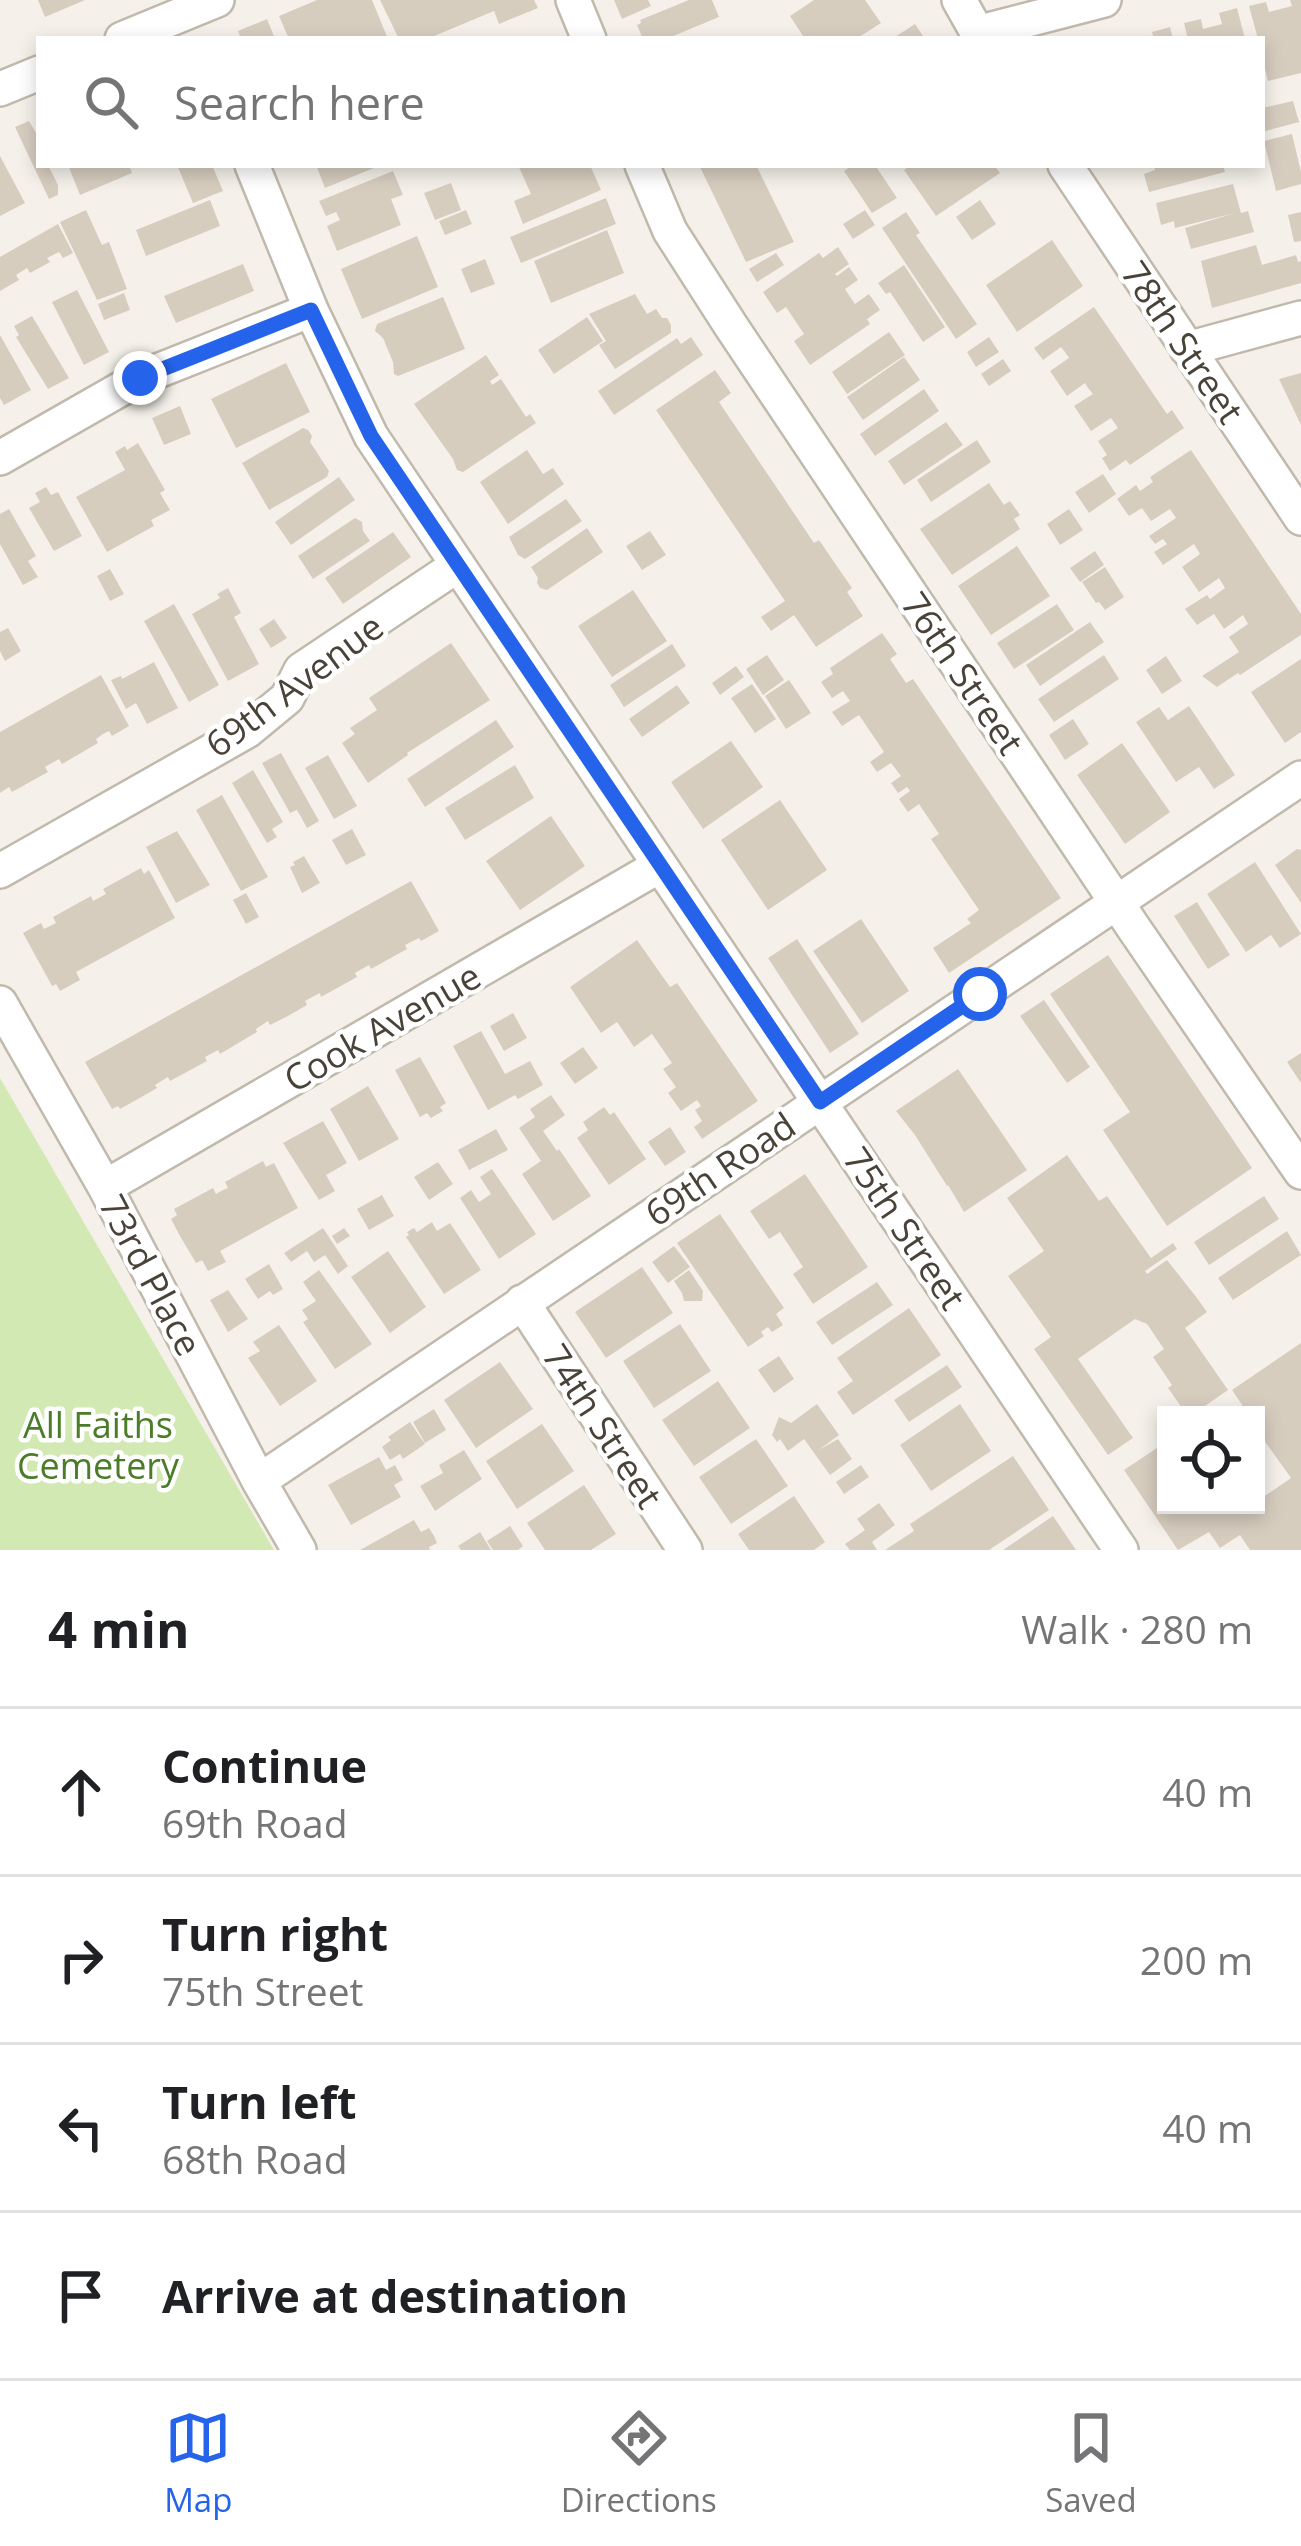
<!DOCTYPE html>
<html lang="en">
<head>
<meta charset="utf-8">
<style>
  :root { --surface:#fff; --page:#f2f2f2; --text:#202124; --muted:#757577; --line:#e0e0e0; --accent:#2563eb }
  body { margin:0; font-family:"Open Sans",sans-serif; background:var(--page); color:var(--text) }
  .controls { position:absolute; right:36px; bottom:36px; display:grid; overflow:hidden; border-radius:0px; box-shadow:0 6px 18px #0003 }
  .controls button { width:108px; height:108px; display:grid; place-items:center; padding:0; border:0; border-bottom:3px solid var(--line); background:var(--surface); color:var(--text); font:60px sans-serif }
  .stop { position:absolute; width:36px; height:36px; margin:-27px; border:9px solid #2563eb; border-radius:50%; background:#fff }
  .stop.end { background:#2563eb; border-color:#fff; box-shadow:0 3px 12px #0008 }
  .list { margin:0; padding:0; list-style:none }
  h2 { display:flex; justify-content:space-between; align-items:center; height:156px; margin:0; padding:0 48px; font-size:51px }
  h2 small { font-size:39px; font-weight:400; color:var(--muted) }
  .list li { display:grid; grid-template-columns:78px 1fr auto; gap:36px; align-items:center; box-sizing:border-box; height:168px; padding:0 48px; border-top:3px solid var(--line) }
  .list b { display:block; font-size:45px; white-space:nowrap }
  .list p { margin:0; font-size:39px; white-space:nowrap; color:var(--muted) }
  .list em { font-size:39px; font-style:normal; color:var(--muted) }
  .icon { flex:none; width:66px; height:66px; fill:none; stroke:currentColor; stroke-width:2; stroke-linecap:round; stroke-linejoin:round }
  .map { position:relative; flex:none; width:1301px; height:1550px; overflow:hidden }
  .search { position:absolute; background:var(--surface); box-shadow:0 6px 18px #0003; left:36px; right:36px; top:36px; height:132px; display:flex; align-items:center; gap:30px; box-sizing:border-box; padding:0 42px; border-radius:0px; color:var(--muted); font-size:45px }
  .sheet { height:828px; background:var(--surface) }
  nav { display:flex; justify-content:space-around; align-items:center; box-sizing:border-box; height:168px; border-top:3px solid var(--line); background:var(--surface); font-size:33px; color:var(--muted) }
  nav a { display:grid; justify-items:center; gap:6px }
  nav .on { color:var(--accent) }
  .map>svg:first-child { display:block }
  .green { fill:#d2e9b3 }
  .building { fill:#d7cdbf }
  .lines { fill:none; stroke-linecap:round; stroke-linejoin:round }
  .minor-casing { stroke:#c1b9ac; stroke-width:38 }
  .minor { stroke:#fff; stroke-width:33 }
  .route { stroke:#2563eb; stroke-width:15 }
  .labels { text-anchor:middle; dominant-baseline:central; stroke-width:9; stroke-linejoin:round; paint-order:stroke }
  .street-label { font-size:36px; fill:#494238; stroke:#fff }
  .park-label { font-size:36px; fill:#4b7d29; stroke:#fff }
</style>
</head>
<body>
<div class="map">
<svg width="1301" height="1550" viewBox="0 0 1301 1550">
  <rect width="100%" height="100%" fill="#f5f1ea"/>
  <path class="green" d="M0 1078 274 1550H0Z"/>
  <path class="building" d="M38 0H85L45 17Z
    M317 0H372L388 39H289L279 16Z
    M380 0H534L538 8 499 24 494 11 427 39H399Z
    M614 0H648L651 6 622 19Z
    M689 0H712L719 17 666 39H643L637 25 641 23 640 20Z
    M814 0H865L881 23 856 39H805L790 16Z
    M1290 0H1301V73L1268 81 1262 56V39H1258L1249 6 1266 2 1269 12 1292 6Z
    M1237 8 1245 39H1188L1184 23 1201 19 1203 29 1222 24 1219 13Z
    M267 19 275 39H241L238 31Z
    M915 24 925 39H892Z
    M1170 27 1173 39H1154L1152 32Z
    M1293 101 1299 122 1262 132V108Z
    M29 121 39 138V165H48L58 185V195L49 199 15 127Z
    M1292 134 1301 172V184L1276 191 1264 141Z
    M0 156 25 203 0 216Z
    M68 165H129L132 173 80 195Z
    M177 165H212L223 191 193 203Z
    M316 165H381L325 188Z
    M518 165H590L601 190 523 224 514 201 531 194Z
    M699 165H756L794 242 746 262Z
    M854 165H875L897 198 872 213 844 171Z
    M911 165H994L1000 173 936 216 904 170Z
    M1154 165H1223L1225 172 1149 192 1144 174 1155 170Z
    M393 171 403 195 391 199 401 225 337 251 327 226 340 220 336 212 326 216 319 201Z
    M451 183 461 210 435 220 424 193Z
    M1233 184 1241 213 1248 211 1254 232 1191 249 1185 228 1235 213 1175 228 1174 221 1161 225 1156 203Z
    M606 198 616 224 521 263 510 237Z
    M210 200 220 226 146 256 136 230Z
    M980 200 996 224 972 240 956 217Z
    M86 210 102 245 109 242 127 289 97 300 60 222Z
    M466 210 472 224 445 235 439 221Z
    M865 210 875 225 853 239 843 224Z
    M906 212 920 233 916 235 977 324 956 339 882 228Z
    M1301 212V241L1294 242 1288 215Z
    M58 224 73 253 63 258 59 252 47 258 50 262 30 273 27 268 16 275 19 280 0 291V257Z
    M607 230 624 273 551 303 534 261Z
    M417 236 438 287 362 319 341 269Z
    M1052 240 1083 286 1017 332 986 285Z
    M1256 245 1262 265 1296 255 1298 262 1301 261V283L1212 308 1201 261Z
    M838 247 849 264 835 274 837 276 849 267 858 280 845 289 855 304 869 294 880 310 867 319 870 324 810 365 794 341 804 334 786 307 777 313 763 292 819 253 823 258Z
    M776 253 784 265 757 282 749 269Z
    M485 259 495 284 471 293 461 269Z
    M243 264 254 291 176 323 164 296Z
    M904 265 945 327 923 342 890 292 886 294 878 283Z
    M77 290 109 352 84 365 52 302Z
    M124 293 130 310 104 320 98 304Z
    M635 294 647 314 656 309 662 318H667L671 325V333L615 369 599 345 606 341 589 314Z
    M443 297 465 349 398 376 394 374 393 362 383 338 375 331 377 324Z
    M1094 307 1167 414 1172 410 1184 428 1130 465 1126 460 1110 471 1102 458 1107 455 1098 441 1118 428 1111 418 1091 431 1074 406 1093 394 1088 388 1085 383 1067 396 1050 371 1069 358 1065 352 1061 347 1043 360 1034 348Z
    M32 316 69 378 48 389 16 337 19 335 14 326Z
    M587 317 603 341 554 374 538 350Z
    M889 332 905 355 847 394 832 372Z
    M0 335 31 390 4 405 0 398Z
    M691 337 703 355 614 415 598 391 677 338 681 344Z
    M989 337 999 352 976 367 967 352Z
    M486 355 499 375 490 381 492 385 501 379 526 417 530 414 536 423 463 472 457 470 453 459 414 404Z
    M904 357 920 380 863 420 847 397Z
    M1003 359 1011 371 989 386 981 374Z
    M286 363 310 412 236 448 211 399Z
    M715 370 731 393 719 402 814 543 819 540 852 588 847 592 863 616 816 647 794 615 771 631 761 617 785 601 656 410Z
    M1301 373V425L1279 379Z
    M924 389 939 411 875 456 860 434Z
    M180 406 191 434 164 445 152 418Z
    M946 422 963 445 904 485 888 461Z
    M303 428 308 430 312 436 310 442 329 471 327 477 269 510 242 463Z
    M977 440 991 462 931 502 917 480Z
    M138 443 165 490 160 493 170 510 151 520 154 526 107 552 76 497 125 470 115 452 125 446 127 450Z
    M527 450 543 474 553 468 564 484 508 524 480 482Z
    M1191 450 1301 614V635L1240 675 1238 673 1217 687 1202 676 1239 652 1229 637 1248 624 1243 615 1224 629 1214 614 1197 625 1185 609 1207 595 1210 599 1225 588 1219 578 1199 592 1182 567 1200 554 1194 544 1163 565 1154 552 1167 544 1163 539 1155 544 1149 536 1176 518 1170 509 1151 521 1142 508 1129 516 1117 499 1136 485 1140 491 1153 482 1150 477Z
    M1103 474 1116 494 1089 513 1075 492Z
    M339 477 355 500 291 545 275 522Z
    M989 483 1004 505 1010 501 1020 515 1014 519 1020 529 952 575 920 529Z
    M46 487 51 495 58 492 82 536 54 551 29 508 40 502 35 493Z
    M566 499 582 521 525 559 518 555 509 537Z
    M9 509 36 556 28 561 38 577 23 585 0 544V514Z
    M1069 509 1083 530 1060 545 1047 524Z
    M355 518 362 522 363 531 370 541 313 579 298 556Z
    M587 528 603 552 547 590 540 588 537 583 538 578 531 567Z
    M650 531 666 555 642 570 626 546Z
    M393 532 411 557 343 604 325 578Z
    M1017 546 1050 596 991 635 958 586Z
    M1095 551 1104 565 1080 582 1070 568Z
    M1105 567 1124 597 1105 610 1099 602 1096 603 1082 582Z
    M110 569 124 594 110 601 97 576Z
    M228 588 241 613 234 617 259 664 228 681 192 614 220 598 217 594Z
    M633 590 667 641 612 677 578 626Z
    M174 604 219 685 189 702 144 621Z
    M1057 604 1074 630 1014 669 997 643Z
    M274 619 287 638 271 648 259 629Z
    M1090 622 1104 642 1040 686 1026 665Z
    M8 628 21 651 5 661 0 651V632Z
    M882 633 897 654 890 659 906 683 913 679 1061 898 949 973 933 948 971 923 967 919 979 910 931 839 939 834 919 804 908 812 899 799 910 791 907 787 898 793 891 783 901 776 891 763 877 772 870 762 884 752 859 715 842 726 832 712 850 701 843 691 832 698 821 682 833 674 830 668Z
    M451 643 490 700 407 753 408 755 368 783 342 743 355 734 350 728 377 710 369 698Z
    M672 644 686 666 624 707 610 685Z
    M767 655 784 680 763 695 746 669Z
    M1104 655 1119 679 1054 722 1038 699Z
    M1166 656 1182 681 1162 694 1146 670Z
    M1301 659V732L1285 743 1251 692Z
    M154 662 178 708 147 724 136 703 126 709 111 680 121 676 122 679Z
    M736 666 744 677 720 695 712 683Z
    M101 675 129 726 112 736 109 731 103 734 96 739 98 743 62 764 59 759 45 767 48 772 12 792 9 787 0 793V732Z
    M789 680 811 713 786 729 765 696Z
    M752 684 776 719 755 733 731 698Z
    M677 685 690 703 642 737 629 719Z
    M1189 706 1235 775 1214 789 1199 767 1176 782 1136 722 1159 707 1168 720Z
    M1073 719 1089 744 1065 760 1049 735Z
    M496 720 514 747 425 807 407 779Z
    M731 741 763 787 703 829 671 782Z
    M1122 743 1170 812 1125 844 1077 775Z
    M281 753 319 821 307 828 297 810 290 813 262 763Z
    M328 755 357 806 334 819 305 768Z
    M515 765 534 798 465 840 445 808Z
    M253 770 283 822 272 829 277 837 267 843 232 783Z
    M222 795 268 877 241 891 196 810Z
    M780 800 827 870 768 910 721 840Z
    M551 816 585 866 520 910 486 861Z
    M352 829 366 855 346 865 332 840Z
    M177 831 210 885 176 903 146 847Z
    M1297 849 1301 850V903L1275 865Z
    M304 856 320 883 302 893 290 867 295 865 293 862Z
    M1255 862 1301 934 1280 948 1271 935 1246 952 1207 894Z
    M141 868 144 874 149 870 175 918 76 972 80 980 60 991 56 984 52 986 23 933 41 923 44 929 56 923 53 917 91 896 93 901 106 894 103 889Z
    M411 881 439 931 421 941 419 938 405 945 407 949 371 969 369 965 355 973 357 977 321 997 320 993 305 1001 307 1005 288 1016 270 1025 268 1021 256 1029 257 1032 220 1054 218 1050 205 1057 207 1061 170 1081 168 1077 155 1085 157 1088 138 1099 120 1109 118 1106 112 1109 85 1062Z
    M246 893 259 917 246 924 233 900Z
    M1197 902 1230 955 1208 969 1174 916Z
    M861 919 909 991 862 1023 813 951Z
    M797 939 859 1034 830 1053 768 958Z
    M637 940 670 987 677 983 758 1101 702 1139 694 1127 702 1121 695 1110 701 1106 697 1100 681 1111 668 1093 676 1087 663 1069 672 1063 652 1034 634 1047 617 1022 601 1033 570 987Z
    M1108 955 1252 1168 1167 1226 1103 1130 1130 1112 1050 994Z
    M1044 1000 1090 1067 1067 1083 1020 1016Z
    M513 1013 527 1038 504 1051 490 1026Z
    M481 1031 505 1074 530 1061 543 1085 518 1099 515 1095 488 1110 453 1046Z
    M583 1047 598 1068 575 1084 560 1063Z
    M1301 1053V1083L1287 1062Z
    M420 1057 446 1103 440 1107 443 1111 431 1118 427 1113 420 1117 395 1070Z
    M958 1069 1027 1170 964 1212 948 1185 947 1186 915 1135 896 1111Z
    M368 1086 399 1139 359 1161 330 1109Z
    M551 1095 565 1115 543 1131 557 1151 559 1149 591 1196 553 1221 522 1174 541 1161 519 1128 535 1117 530 1109Z
    M604 1107 610 1115 614 1112 646 1159 609 1185 577 1138 588 1130 583 1122Z
    M323 1121 347 1163 326 1175 335 1191 319 1200 283 1143Z
    M670 1127 686 1152 665 1166 648 1142Z
    M496 1129 508 1150 469 1170 458 1150Z
    M1067 1155 1099 1201 1107 1196 1151 1258 1173 1243 1177 1249 1145 1271 1147 1274 1167 1260 1197 1298 1207 1312 1185 1328 1228 1390 1192 1415H1187L1168 1388 1172 1385 1153 1357 1164 1349 1147 1324 1135 1319 1078 1359 1133 1438 1108 1455 1034 1349 1051 1337 1008 1276 1044 1251 1007 1198Z
    M263 1161 266 1167 274 1163 298 1208 220 1251 226 1262 208 1271 202 1260 196 1263 180 1236 171 1219 177 1215 174 1209 213 1188 216 1194 223 1190 228 1188 225 1182Z
    M438 1162 453 1184 429 1200 414 1177Z
    M492 1169 536 1234 499 1259 460 1198 471 1190 479 1202 491 1194 480 1177Z
    M805 1174 868 1267 813 1304 793 1274 803 1267 780 1232 769 1239 750 1211Z
    M382 1195 394 1216 369 1230 357 1209Z
    M1264 1196 1279 1219 1209 1265 1194 1242Z
    M720 1214 784 1308 776 1314 783 1325 772 1332 768 1327 761 1332 764 1336 748 1347 677 1243Z
    M432 1222 437 1231 450 1223 481 1270 444 1294 406 1237 409 1235 407 1232 414 1228 417 1232Z
    M323 1228 348 1266 338 1274 325 1255 314 1262 307 1251 291 1262 284 1253Z
    M344 1228 350 1236 337 1244 332 1236Z
    M1287 1231 1301 1255 1233 1300 1218 1278Z
    M674 1246 690 1267 668 1283 652 1262Z
    M388 1251 426 1307 390 1333 351 1277Z
    M269 1264 283 1289 273 1295 270 1291 258 1299 245 1279Z
    M642 1267 673 1313 606 1358 575 1312Z
    M319 1270 372 1344 335 1369 303 1322 308 1319 302 1310 316 1301 303 1282Z
    M689 1270 703 1291 702 1301H684L682 1293 674 1281Z
    M877 1282 893 1305 832 1345 816 1322Z
    M228 1290 248 1319 228 1332 210 1300Z
    M909 1308 941 1355 853 1415 837 1392 853 1381 837 1358Z
    M680 1324 711 1371 654 1408 623 1361Z
    M279 1325 317 1381 280 1406 248 1358 260 1351 253 1342Z
    M1301 1343V1550H1250L1240 1535 1220 1548 1209 1532 1178 1550 1124 1470 1166 1442V1505H1256V1502L1291 1478 1256 1429V1415H1249L1232 1390Z
    M779 1356 794 1379 774 1393 758 1370Z
    M500 1362 533 1409 476 1448 444 1400Z
    M947 1365 962 1387 909 1422 894 1400Z
    M718 1381 750 1428 694 1466 662 1420Z
    M817 1404 839 1435 819 1450 838 1439 852 1459 830 1475 804 1439 788 1451 780 1439 777 1442 772 1435 779 1417 791 1423Z
    M960 1404 991 1451 931 1491 900 1445Z
    M434 1409 446 1430 425 1443 413 1422Z
    M410 1422 425 1444 403 1459 400 1454 390 1460 382 1447 391 1440 388 1437Z
    M542 1424 574 1471 517 1509 486 1461Z
    M756 1439 788 1486 731 1524 699 1477Z
    M464 1450 482 1479 435 1511 420 1486 443 1473 439 1465Z
    M1013 1456 1049 1510 989 1550H885L914 1531 910 1524Z
    M379 1457 386 1470 395 1465 403 1480 394 1485 401 1497 351 1525 328 1485Z
    M861 1465 869 1477 844 1494 836 1482Z
    M584 1485 616 1534 591 1550H545L527 1523Z
    M794 1496 825 1542 814 1550H749L738 1534Z
    M879 1503 895 1525 872 1542 877 1550H850L845 1544 865 1530 857 1519Z
    M1053 1516 1076 1550H1003Z
    M414 1520 421 1532 429 1528 434 1536 437 1543 429 1547 430 1550H360Z
    M510 1526 523 1546 518 1550H493L487 1541Z
    M480 1532 491 1550H461L458 1546Z"/>
  <g class="lines">
    <defs>
      <path id="minor" d="M573 0 589 39
        M959 0 981 39
        M977 33 1104 0
        M122 39 217 0
        M0 89 39 73
        M252 165 311 310 371 436 1121 1550
        M642 165 670 231 731 326 1133 927 1301 1172
        M1065 165 1301 518
        M1187 349 1301 318
        M0 458 140 378 311 310
        M0 871 247 731 287 698 301 670 458 565
        M0 1003 105 1187 259 1481 299 1550
        M105 1187 659 866
        M522 1302 685 1550
        M259 1481 1301 778"/>
    </defs>
    <use href="#minor" class="minor-casing"/>
    <use href="#minor" class="minor"/>
  </g>
  <g class="lines">
    <path class="route" d="M140 378 311 310 371 436 820 1102 980 994"/>
  </g>
  <g class="labels">
    <g class="street-label">
      <text transform="translate(1183 342) rotate(56)">78th Street</text>
      <text transform="translate(963 673) rotate(56)">76th Street</text>
      <text transform="translate(294 685) rotate(-37)">69th Avenue</text>
      <text transform="translate(382 1027) rotate(-30)">Cook Avenue</text>
      <text transform="translate(720 1169) rotate(-34)">69th Road</text>
      <text transform="translate(905 1228) rotate(56)">75th Street</text>
      <text transform="translate(151 1275) rotate(62)">73rd Place</text>
      <text transform="translate(603 1426) rotate(57)">74th Street</text>
    </g>
    <g class="park-label">
      <text x="98" y="1424">All Faiths<tspan x="98" dy="41">Cemetery</tspan></text>
    </g>
  </g>
</svg>
<div class="controls">
<button><svg class="icon" aria-label="locate" viewBox="0 0 24 24"><circle cx="12" cy="12" r="6"/><path d="M12 2v4M12 18v4M2 12h4M18 12h4"/></svg></button>
</div>
<div class="stop" style="left:980px;top:994px"></div>
<div class="stop end" style="left:140px;top:378px"></div>
<div class="search"><svg class="icon" aria-label="search" viewBox="0 0 24 24"><circle cx="10" cy="10" r="6"/><path d="M15 15l6 6"/></svg>Search here</div>
</div>
<section class="sheet">
<h2>4 min<small>Walk · 280 m</small></h2>
<ul class="list">
<li><svg class="icon" aria-label="ahead" viewBox="0 0 24 24"><path d="M12 20V5M6 11l6-6 6 6"/></svg><div><b>Continue</b><p>69th Road</p></div><em>40 m</em></li>
<li><svg class="icon" aria-label="right" viewBox="0 0 24 24"><path d="M7 20v-9h11M14 6l5 5-5 5"/></svg><div><b>Turn right</b><p>75th Street</p></div><em>200 m</em></li>
<li><svg class="icon" aria-label="left" viewBox="0 0 24 24"><path d="M17 20v-9H6M10 6l-5 5 5 5"/></svg><div><b>Turn left</b><p>68th Road</p></div><em>40 m</em></li>
<li><svg class="icon" aria-label="arrive" viewBox="0 0 24 24"><path d="M6 21V4h12l-3 4 3 4H6"/></svg><div><b>Arrive at destination</b></div></li>
</ul>
</section>
<nav>
<a class="on"><svg class="icon" aria-label="map" viewBox="0 0 24 24"><path d="M3 6l6-2 6 2 6-2v14l-6 2-6-2-6 2zM9 4v14M15 6v14"/></svg>Map</a>
<a><svg class="icon" aria-label="directions" viewBox="0 0 24 24"><path d="M12 3l9 9-9 9-9-9zM9 14v-3h6M13 9l2 2-2 2"/></svg>Directions</a>
<a><svg class="icon" aria-label="saved" viewBox="0 0 24 24"><path d="M7 4h10v16l-5-4-5 4z"/></svg>Saved</a>
</nav>
</body>
</html>
